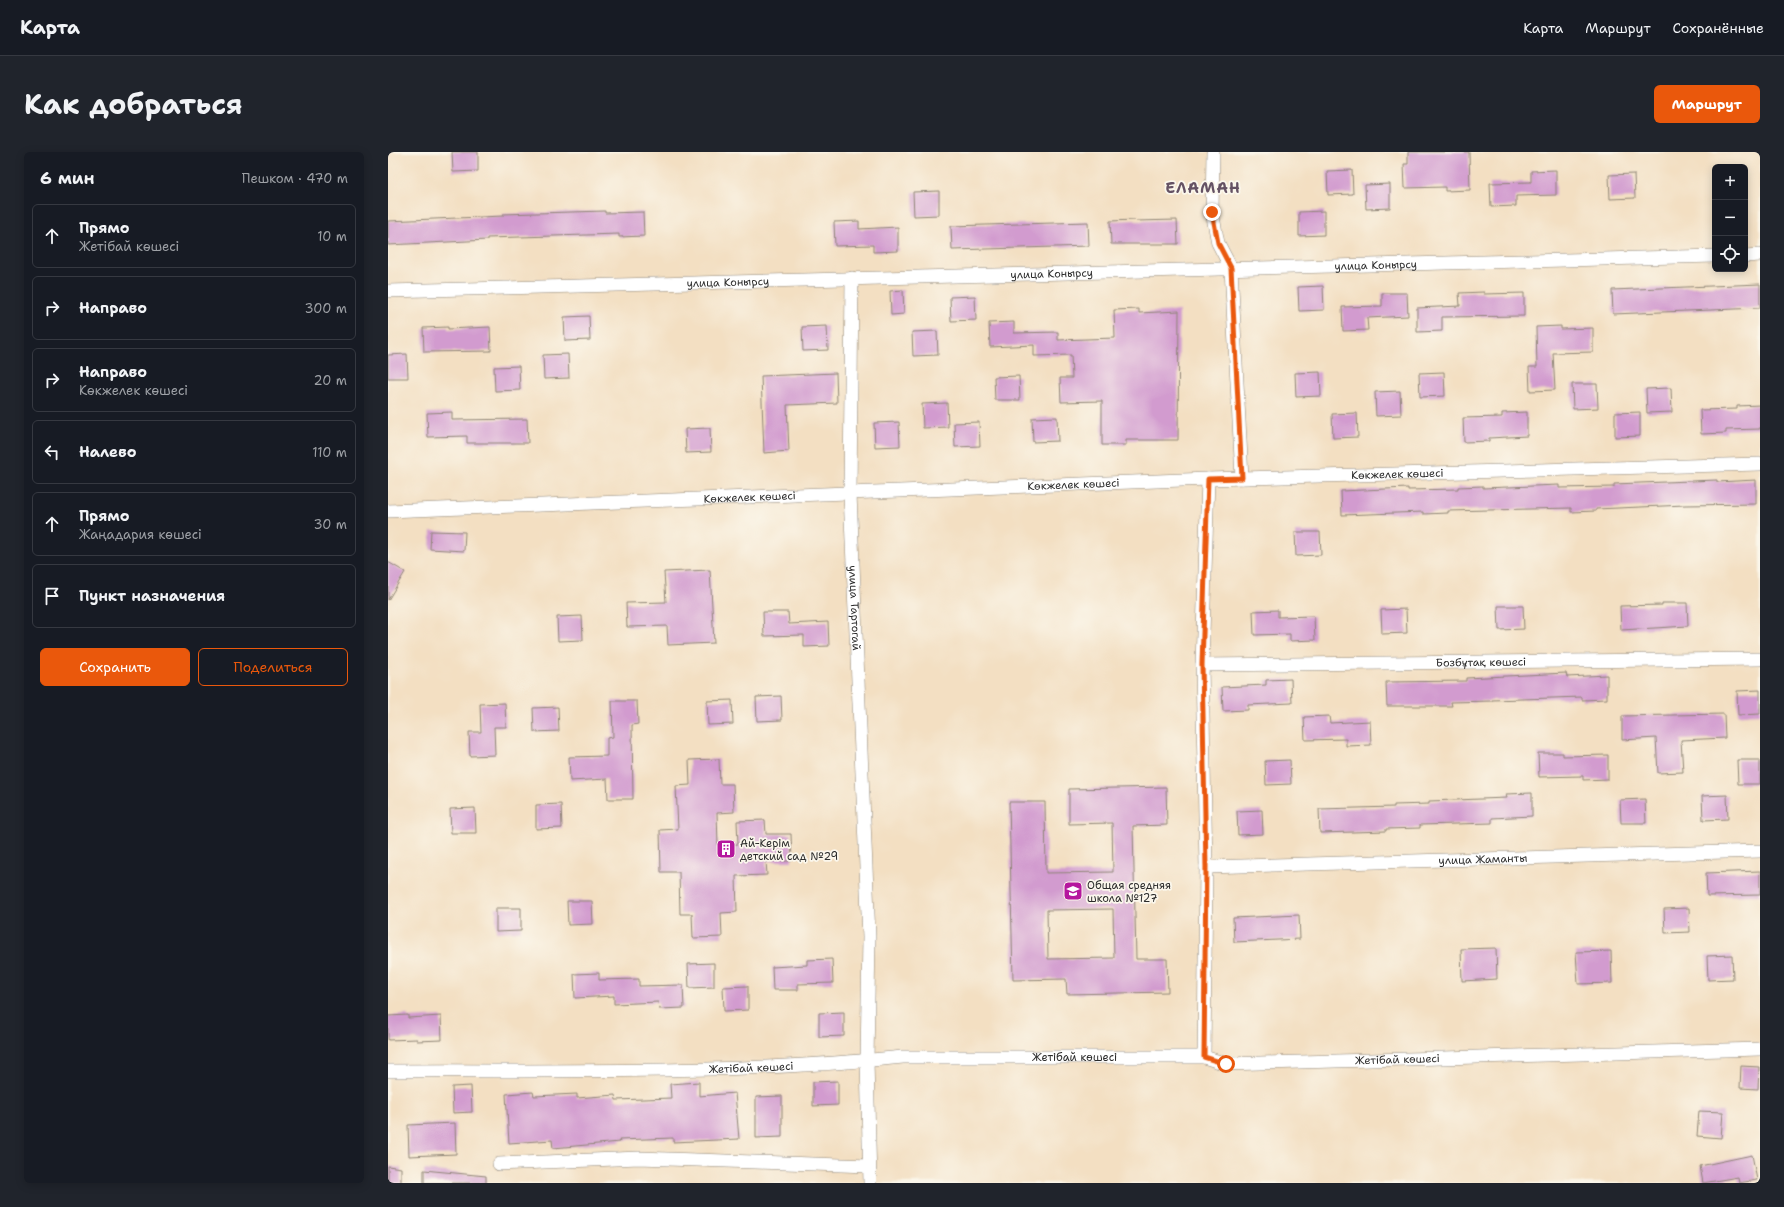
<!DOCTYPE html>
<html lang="ru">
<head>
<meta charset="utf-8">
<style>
  :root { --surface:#171b24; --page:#20242c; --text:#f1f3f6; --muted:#9ea1a6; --line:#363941; --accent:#ea580c }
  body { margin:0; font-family:"Shantell Sans",sans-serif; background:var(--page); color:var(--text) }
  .controls { position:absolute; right:12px; top:12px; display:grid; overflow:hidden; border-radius:6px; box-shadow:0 2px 10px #0003 }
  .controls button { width:36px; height:36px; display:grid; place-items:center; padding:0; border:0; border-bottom:1px solid var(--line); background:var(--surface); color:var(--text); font:20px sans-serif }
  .stop { position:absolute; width:12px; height:12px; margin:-9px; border:3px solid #ea580c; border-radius:50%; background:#fff }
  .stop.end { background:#ea580c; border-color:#fff; box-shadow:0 1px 4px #0008 }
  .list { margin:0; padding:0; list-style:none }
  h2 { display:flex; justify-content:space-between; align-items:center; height:52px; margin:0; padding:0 16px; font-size:17px }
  h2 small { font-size:13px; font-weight:400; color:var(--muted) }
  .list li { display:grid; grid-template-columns:26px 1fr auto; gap:12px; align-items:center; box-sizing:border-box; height:64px; margin:0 8px 8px; padding:0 8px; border:1px solid var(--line); border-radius:6px }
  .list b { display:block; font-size:15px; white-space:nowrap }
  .list p { margin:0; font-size:13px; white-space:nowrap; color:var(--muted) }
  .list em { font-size:13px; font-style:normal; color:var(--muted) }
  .actions { display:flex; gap:8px; padding:12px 16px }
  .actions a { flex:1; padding:9px 0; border:1px solid var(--accent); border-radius:6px; text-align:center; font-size:14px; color:var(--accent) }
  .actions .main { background:var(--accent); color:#fff }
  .icon { flex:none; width:22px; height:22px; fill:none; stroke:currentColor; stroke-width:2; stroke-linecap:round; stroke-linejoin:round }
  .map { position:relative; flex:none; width:1372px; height:1031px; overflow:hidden; border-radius:6px }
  header { display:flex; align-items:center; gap:24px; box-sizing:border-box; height:56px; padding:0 20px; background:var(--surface); border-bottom:1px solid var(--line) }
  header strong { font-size:19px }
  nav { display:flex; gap:22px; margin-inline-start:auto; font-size:14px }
  .intro { display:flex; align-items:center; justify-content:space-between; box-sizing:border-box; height:96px; padding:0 24px }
  h1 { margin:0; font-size:28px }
  .button { padding:10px 18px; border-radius:6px; background:var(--accent); color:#fff; font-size:14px; font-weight:700 }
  main { display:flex; gap:24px; padding:0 24px }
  aside { flex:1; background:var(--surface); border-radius:6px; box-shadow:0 2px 10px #0003 }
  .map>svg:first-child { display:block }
  .building { fill:#d29bcf; fill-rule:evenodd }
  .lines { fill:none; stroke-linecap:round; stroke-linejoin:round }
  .street-casing { stroke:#8f8576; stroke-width:14 }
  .street { stroke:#fff; stroke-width:13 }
  .route { stroke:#ea580c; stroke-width:5 }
  .labels { text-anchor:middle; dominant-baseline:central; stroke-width:3.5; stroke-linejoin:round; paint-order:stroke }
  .street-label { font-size:11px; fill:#2b2b2b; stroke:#fbf7ec }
  .poi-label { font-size:11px; fill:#2b2b2b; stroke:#fbf7ec; text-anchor:start }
  .district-label { font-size:15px; font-weight:bold; letter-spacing:1px; fill:#655264; stroke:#fbf7ec }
</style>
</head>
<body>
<header>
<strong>Карта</strong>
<nav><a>Карта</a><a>Маршрут</a><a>Сохранённые</a></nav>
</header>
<div class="intro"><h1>Как добраться</h1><a class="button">Маршрут</a></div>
<main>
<aside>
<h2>6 мин<small>Пешком · 470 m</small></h2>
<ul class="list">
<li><svg class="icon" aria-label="ahead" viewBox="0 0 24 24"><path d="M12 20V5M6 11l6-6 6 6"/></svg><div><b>Прямо</b><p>Жетібай көшесі</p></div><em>10 m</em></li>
<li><svg class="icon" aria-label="right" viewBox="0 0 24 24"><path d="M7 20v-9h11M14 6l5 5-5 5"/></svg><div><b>Направо</b></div><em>300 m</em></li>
<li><svg class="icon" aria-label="right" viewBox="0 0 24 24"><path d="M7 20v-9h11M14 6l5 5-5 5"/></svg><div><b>Направо</b><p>Көкжелек көшесі</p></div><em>20 m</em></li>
<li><svg class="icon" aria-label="left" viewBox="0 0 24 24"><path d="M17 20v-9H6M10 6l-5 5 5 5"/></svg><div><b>Налево</b></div><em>110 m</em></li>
<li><svg class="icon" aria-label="ahead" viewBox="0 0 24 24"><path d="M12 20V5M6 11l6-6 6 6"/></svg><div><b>Прямо</b><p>Жаңадария көшесі</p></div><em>30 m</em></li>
<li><svg class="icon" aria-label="arrive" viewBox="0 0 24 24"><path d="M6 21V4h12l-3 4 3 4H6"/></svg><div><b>Пункт назначения</b></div></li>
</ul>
<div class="actions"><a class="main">Сохранить</a><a>Поделиться</a></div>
</aside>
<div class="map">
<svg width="1372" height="1031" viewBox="0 0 1372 1031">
  <rect width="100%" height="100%" fill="#fbf7ec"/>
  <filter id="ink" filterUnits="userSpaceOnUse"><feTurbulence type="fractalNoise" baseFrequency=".025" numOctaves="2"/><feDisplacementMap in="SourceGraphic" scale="8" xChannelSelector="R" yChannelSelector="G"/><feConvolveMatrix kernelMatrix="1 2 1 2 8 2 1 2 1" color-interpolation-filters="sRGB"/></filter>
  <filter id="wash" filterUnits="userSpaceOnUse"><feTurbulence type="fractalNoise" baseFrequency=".012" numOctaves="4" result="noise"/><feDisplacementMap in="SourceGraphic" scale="16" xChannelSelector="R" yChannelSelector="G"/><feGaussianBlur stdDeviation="0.9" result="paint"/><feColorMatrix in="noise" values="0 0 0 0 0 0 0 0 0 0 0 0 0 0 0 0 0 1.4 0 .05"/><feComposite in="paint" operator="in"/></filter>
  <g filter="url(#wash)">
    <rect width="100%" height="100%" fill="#f3dfc2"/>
    <g id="blocks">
      <path class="building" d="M64 0H90V19L65 20Z
        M1020 0H1081L1082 38 1057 39V35L1017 36 1016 12H1020Z
        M964 18 965 42 940 43 939 19Z
        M1168 18V43L1128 44V54L1103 55 1102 31 1143 30V19Z
        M1246 22 1247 46 1222 47 1221 23Z
        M1002 32V56L978 57 977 33Z
        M551 39V63L526 64 525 40Z
        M217 59V61L255 60 256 84 231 85V82L99 86V88L0 93V69L115 64V62Z
        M936 59V83L911 84V60Z
        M747 68 748 69 789 68 790 92H723L722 69Z
        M471 69V77L510 75V99L485 100V93L447 94 446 70Z
        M700 70 701 94 564 98 563 74Z
        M1372 132V156L1225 162 1224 138Z
        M935 134 936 158 911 159 910 135Z
        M515 138 516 162 503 163 502 139Z
        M1096 140V142L1136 141V164L1054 165V179L1029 180V156L1072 154 1071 141Z
        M994 141H1019L1020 164 979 166 980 178 955 179 954 155 994 154Z
        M587 144 588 168 563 169 562 145Z
        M751 157V161L791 159 790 288H738V293H714V249L673 250 672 226H684L683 203 646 204V193L602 195 601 171 626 170V181L670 180V188L727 186 726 158Z
        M201 164 202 188 177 189 176 165Z
        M439 174 440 198 415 199 414 175Z
        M1173 174V177L1205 176V200L1165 201 1167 238 1142 239 1141 215H1149L1148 175Z
        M60 175V177L102 175 103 199 36 200 35 176Z
        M549 179 550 203 525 204 524 180Z
        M19 202 20 226H0V203Z
        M180 202 181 226 156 227 155 203Z
        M131 214 132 238 107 239 106 215Z
        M932 220 933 244 908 245 907 221Z
        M1056 220 1057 244 1032 245 1031 221Z
        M448 221 449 251 399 253 401 299 376 301 373 224Z
        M631 224 632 248H607L606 225Z
        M1184 232H1209L1210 256 1185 257Z
        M1283 236 1284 260 1259 261 1258 237Z
        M1012 239 1013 263 988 264 987 240Z
        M559 251 560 275 535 276 534 252Z
        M1372 253V277L1338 278V281L1313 282 1312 258 1349 257V254Z
        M64 260V268L139 267 140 291H79V284L40 285 39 261Z
        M1139 260V284L1101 286V289L1076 290 1075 266 1114 265V261Z
        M1252 260V284L1227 285V261Z
        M969 261 970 285 945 286 944 262Z
        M669 265 670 289 645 290 644 266Z
        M511 270 512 294 487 295 486 271Z
        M591 270 592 294 567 295 566 271Z
        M322 276 323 300 298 301 297 277Z
        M1329 328V330L1368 328V352L1297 353 1208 357V359L1183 360V356L1060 359V361L1035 362V360L954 363 953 339 1020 336V338L1070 337V335L1095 334V336L1171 333V336L1226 335V332Z
        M43 379 77 380 76 399 42 397Z
        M907 380H932L933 403 908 404Z
        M0 410 17 420 0 448Z
        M322 418 326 491 280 493 279 474 239 475 238 451 278 450 276 420Z
        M1274 451H1299L1300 474 1233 478 1232 454 1274 453Z
        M1110 454H1135L1136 477 1111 478Z
        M1018 457 1019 481 994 482 993 458Z
        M890 458V465L926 464 927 488 902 489V482L866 483 865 459Z
        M375 460H400L401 472 440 470 441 494 416 495V483L376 484Z
        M194 464 195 488 170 489 169 465Z
        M1178 521 1179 525 1219 523V547L1194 548V545L1104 548V549L1063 550 1064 554H999L998 530 1078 529V526Z
        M903 527 904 551 860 553V558L835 559 834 535 878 533V528Z
        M1372 538V562L1350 563 1349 539Z
        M393 544 394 568 369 569 368 545Z
        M344 548 345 572 320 573 319 549Z
        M224 549H249L250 572 244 573 245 647H220L219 627 182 629 181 605 219 604V586L225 585Z
        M117 551 118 575H106L107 603 82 604 81 580H93L92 552Z
        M170 555 171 579 146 580 145 556Z
        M1336 562 1337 586 1293 588 1295 620 1270 621 1268 586 1234 588V564Z
        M941 564 942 571 982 569 983 593 958 594V587L917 588 916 565Z
        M1150 601H1175V604L1220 603V627L1195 628V624L1151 625Z
        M331 607 332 632H345L346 660 329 661 330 693 350 692 349 669 377 668 378 682H403L404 709H378L379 723 348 724 349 760 333 761 334 785 305 786 304 762H292L291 720H273L272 678 290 677 288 634 302 633 301 608Z
        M902 608 903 632 878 633 877 609Z
        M1349 608H1372V632H1350Z
        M778 635 779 673 745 674 748 807H779L780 840 679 842 678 827 625 828 621 650H657L658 721 725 720 724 671 681 672V637ZM725 757 726 806 660 807 659 758Z
        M1144 641V664L1104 666V671L1032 673V676L998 677V679L932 681 931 657 1006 655V653L1041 652V649L1119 646 1118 642Z
        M1339 643 1340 667 1315 668 1314 644Z
        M1257 647 1258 671H1233L1232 648Z
        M173 652 174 676 148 677V653Z
        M87 656 88 681H63L62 657Z
        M874 658 875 682 850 683 849 659Z
        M1372 719V743L1319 744 1318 721Z
        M179 749H204L205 772 180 773Z
        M108 756H133V779L108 780Z
        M1301 756 1302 780 1277 781 1276 757Z
        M911 763 912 787 846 790 845 766Z
        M1108 796 1109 827 1074 829 1073 797Z
        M1223 799 1224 831 1190 832 1188 800Z
        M1344 803 1345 827 1320 828 1319 804Z
        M444 807 445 831 410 832V838H385L384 815 419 813V808Z
        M326 811V835L301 836 300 812Z
        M211 821V828L251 827V834L295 833 296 856 271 857 270 850 226 852V844L187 846 186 822Z
        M360 834V858L336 859 335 835Z
        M456 860V884L431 885V861Z
        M20 863V866L53 864 54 888 29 889V887L0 888V864Z
        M1353 914 1371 915 1370 937 1352 936Z
        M450 929V953L425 954V930Z
        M311 930V944L347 941 351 987 285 990V986L231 988 232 990 165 996 164 988 121 991 118 942 145 940 146 944 189 942V946L227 943 228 948 283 946 282 932Z
        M83 934 84 960 65 961 64 935Z
        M394 944V985L368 986V945Z
        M1311 959 1335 960 1333 986 1309 984Z
        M67 971 68 1002 21 1004 20 973Z
        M1364 1003 1369 1028 1351 1031 1350 1025 1315 1031 1312 1014Z
        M0 1014 13 1016V1031H0Z
        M36 1018 98 1024V1031H36Z"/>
    </g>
  </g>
  <g filter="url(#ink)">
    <use href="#blocks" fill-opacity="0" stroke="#8f8576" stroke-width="1"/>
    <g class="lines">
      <defs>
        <g id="street">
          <path d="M825 0 824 60 830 91 843 116 854 326"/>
          <path d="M1357 104 1372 103"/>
          <path id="s1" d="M464 126 462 342 481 785 479 909 482 1031"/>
          <path id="s2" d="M0 139 1327 104"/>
          <path id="s3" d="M0 359 820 327 1372 312"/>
          <path id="s4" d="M814 513 1372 507"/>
          <path id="s5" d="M818 715 1372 699"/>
          <path d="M816 905 818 715 814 513 820 327"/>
          <path id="s6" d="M0 919C171 918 344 923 515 905H816L838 912 1372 897"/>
          <path d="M111 1012 251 1006 481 1014"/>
        </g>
      </defs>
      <use href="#street" class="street-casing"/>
      <use href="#street" class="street"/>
    </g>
  </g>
  <g class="lines" filter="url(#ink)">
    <path class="route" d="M824 60 830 91 843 116 854 326 820 327 814 513 818 715 816 905 838 912"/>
  </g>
  <defs>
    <symbol id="building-square" viewBox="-11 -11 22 22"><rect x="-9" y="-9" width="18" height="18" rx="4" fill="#b5179e" stroke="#fbf7ec"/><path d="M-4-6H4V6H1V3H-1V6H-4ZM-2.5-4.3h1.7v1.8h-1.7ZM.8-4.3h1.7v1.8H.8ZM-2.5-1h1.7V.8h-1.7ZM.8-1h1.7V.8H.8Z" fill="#fff"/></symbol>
    <symbol id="school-square" viewBox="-11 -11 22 22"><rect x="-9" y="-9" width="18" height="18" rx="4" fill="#b5179e" stroke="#fbf7ec"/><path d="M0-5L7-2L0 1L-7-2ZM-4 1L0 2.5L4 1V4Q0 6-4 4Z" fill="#fff"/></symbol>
  </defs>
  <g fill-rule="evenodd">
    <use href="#building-square" x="327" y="686" width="22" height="22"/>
    <use href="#school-square" x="674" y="728" width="22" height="22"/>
  </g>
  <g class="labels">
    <g class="street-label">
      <text stroke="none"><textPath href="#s2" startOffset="988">улица Конырсу</textPath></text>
      <text stroke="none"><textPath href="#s2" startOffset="664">улица Конырсу</textPath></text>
      <text stroke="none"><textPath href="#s2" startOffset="340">улица Конырсу</textPath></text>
      <text stroke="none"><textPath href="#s3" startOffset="1010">Көкжелек көшесі</textPath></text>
      <text stroke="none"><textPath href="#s3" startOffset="686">Көкжелек көшесі</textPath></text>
      <text stroke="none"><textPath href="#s3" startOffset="362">Көкжелек көшесі</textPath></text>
      <text stroke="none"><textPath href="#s1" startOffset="330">улица Тартогай</textPath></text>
      <text stroke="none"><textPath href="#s4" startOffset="279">Бозбұтақ көшесі</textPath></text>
      <text stroke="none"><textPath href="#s5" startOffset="277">улица Жаманты</textPath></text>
      <text stroke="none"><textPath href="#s6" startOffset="687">Жетібай көшесі</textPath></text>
      <text stroke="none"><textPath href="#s6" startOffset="1011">Жетібай көшесі</textPath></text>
      <text stroke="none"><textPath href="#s6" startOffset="363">Жетібай көшесі</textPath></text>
    </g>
    <g class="poi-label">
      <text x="352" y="691">Ай-Керім<tspan x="352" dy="13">детский сад №29</tspan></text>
      <text x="699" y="733">Общая средняя<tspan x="699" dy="13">школа №127</tspan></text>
    </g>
    <g class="district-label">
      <text x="815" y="36">ЕЛАМАН</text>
    </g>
  </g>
</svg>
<div class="controls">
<button>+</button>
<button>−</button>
<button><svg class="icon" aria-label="locate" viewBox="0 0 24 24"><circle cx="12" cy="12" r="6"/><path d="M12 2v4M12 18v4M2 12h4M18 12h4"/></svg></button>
</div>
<div class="stop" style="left:838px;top:912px"></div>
<div class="stop end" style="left:824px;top:60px"></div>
</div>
</main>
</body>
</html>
